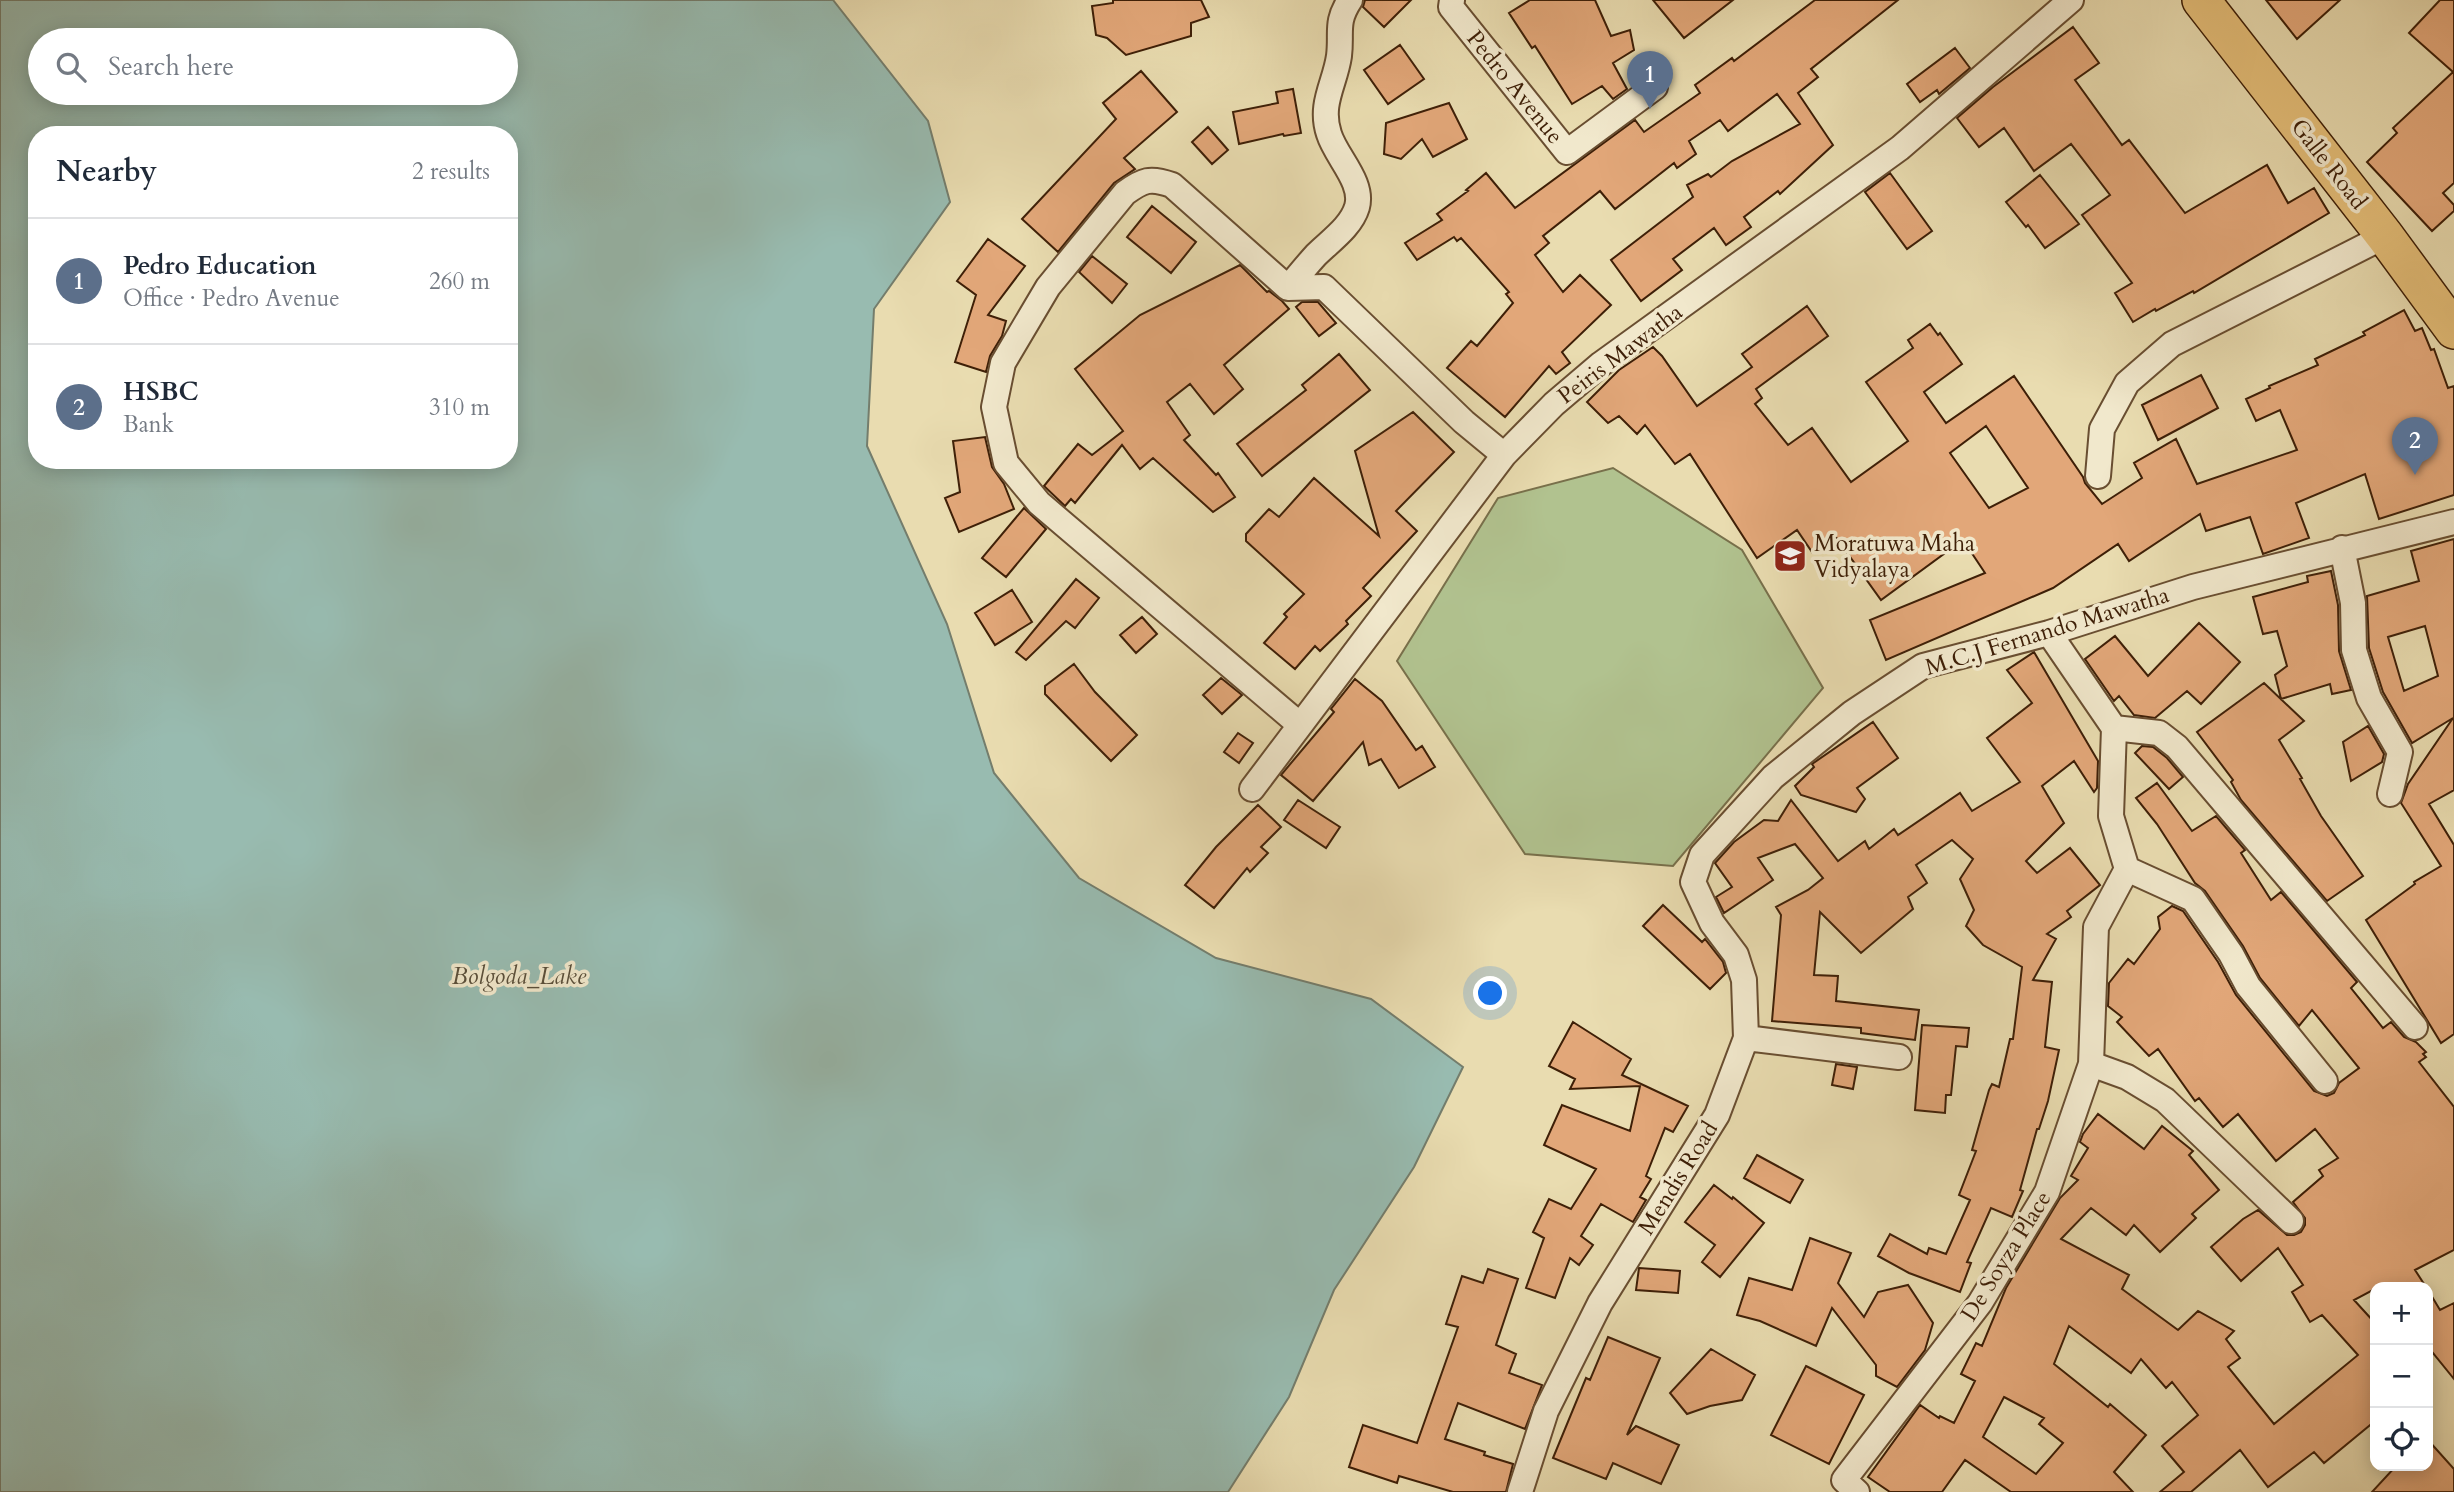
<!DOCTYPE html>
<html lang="en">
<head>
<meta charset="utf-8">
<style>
  :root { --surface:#fff; --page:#f6f6f7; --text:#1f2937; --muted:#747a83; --line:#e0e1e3; --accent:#db2777 }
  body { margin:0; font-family:Cardo,serif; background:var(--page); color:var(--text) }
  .controls { position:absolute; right:21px; bottom:21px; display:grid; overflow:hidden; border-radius:14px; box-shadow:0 4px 18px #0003 }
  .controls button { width:63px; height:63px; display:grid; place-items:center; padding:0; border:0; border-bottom:2px solid var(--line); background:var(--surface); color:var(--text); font:35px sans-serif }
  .you { position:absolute; left:1491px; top:994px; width:24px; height:24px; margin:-18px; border:5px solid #fff; border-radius:50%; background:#1a73e8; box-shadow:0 0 0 10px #1a73e833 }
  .badge { display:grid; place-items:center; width:46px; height:46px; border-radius:50%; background:var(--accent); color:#fff; font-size:23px; font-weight:700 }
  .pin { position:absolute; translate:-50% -58px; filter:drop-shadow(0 2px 4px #0008) }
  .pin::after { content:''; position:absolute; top:37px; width:24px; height:21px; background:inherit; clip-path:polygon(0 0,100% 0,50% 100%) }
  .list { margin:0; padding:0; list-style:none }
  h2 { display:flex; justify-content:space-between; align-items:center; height:91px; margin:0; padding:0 28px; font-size:30px }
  h2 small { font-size:23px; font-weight:400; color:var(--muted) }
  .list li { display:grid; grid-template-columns:46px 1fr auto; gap:21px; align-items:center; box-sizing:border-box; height:126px; padding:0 28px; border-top:2px solid var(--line) }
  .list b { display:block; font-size:26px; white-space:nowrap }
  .list p { margin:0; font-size:23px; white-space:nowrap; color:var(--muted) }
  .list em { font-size:23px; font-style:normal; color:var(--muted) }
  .icon { flex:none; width:38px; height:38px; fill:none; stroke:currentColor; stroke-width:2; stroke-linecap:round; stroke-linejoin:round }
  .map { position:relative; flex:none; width:2454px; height:1492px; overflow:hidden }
  .search { position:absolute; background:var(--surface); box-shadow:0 4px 18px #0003; left:28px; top:28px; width:490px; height:77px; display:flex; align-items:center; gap:18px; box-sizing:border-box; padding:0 24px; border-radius:38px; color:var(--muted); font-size:26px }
  .panel { position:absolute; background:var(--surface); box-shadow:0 4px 18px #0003; left:28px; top:126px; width:490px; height:343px; border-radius:28px }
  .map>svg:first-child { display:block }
  .green { fill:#b1c28f; stroke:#78704b; stroke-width:2 }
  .water { fill:#98bbb0; stroke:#747d6c; stroke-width:2; fill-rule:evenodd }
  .building { fill:#e2a779; stroke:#3e1f07; stroke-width:2; fill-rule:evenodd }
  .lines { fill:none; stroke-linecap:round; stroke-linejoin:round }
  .minor-casing { stroke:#694e31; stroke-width:28 }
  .highway-casing { stroke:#3e1f07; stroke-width:40 }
  .minor { stroke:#f1e8cc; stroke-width:24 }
  .highway { stroke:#e4be78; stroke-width:37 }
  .labels { text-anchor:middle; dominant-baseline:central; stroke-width:7; stroke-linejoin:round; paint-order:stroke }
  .street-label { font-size:23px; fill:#3e1f07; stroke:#f1e8cc }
  .poi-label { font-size:23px; fill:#3e1f07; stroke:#f1e8cc; text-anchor:start }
  .water-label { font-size:24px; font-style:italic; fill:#594e3a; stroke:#f1e8cc }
</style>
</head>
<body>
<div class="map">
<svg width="2454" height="1492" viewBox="0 0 2454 1492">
  <rect width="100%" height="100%" fill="#e9dcb0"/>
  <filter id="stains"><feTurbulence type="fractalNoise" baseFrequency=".00286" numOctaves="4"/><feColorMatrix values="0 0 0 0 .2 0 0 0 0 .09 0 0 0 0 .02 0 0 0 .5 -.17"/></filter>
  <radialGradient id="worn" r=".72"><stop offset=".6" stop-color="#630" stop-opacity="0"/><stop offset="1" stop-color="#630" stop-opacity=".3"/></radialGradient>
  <path class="green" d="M1613 468 1742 550 1823 688 1673 866 1525 854 1397 661 1498 498Z"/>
  <path class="water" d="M0 0H833L928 121 950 202 874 309 867 446 947 624 994 773 1079 878 1216 958 1371 999 1463 1067 1414 1167 1334 1290 1289 1397 1228 1492H0ZM40 40H506V93H40ZM37 135H509V460H37Z"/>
  <path class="building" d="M1113 0H1201L1209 17 1191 23V36L1126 55 1107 38 1096 35 1092 6 1113 3Z
    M1365 0H1411L1384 27 1363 7Z
    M1530 0H1595L1611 36 1630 30 1634 50 1613 63 1627 89 1613 99 1602 86 1572 104 1535 46 1532 48 1509 13Z
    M1653 0H1733L1684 38Z
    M1815 0H1898L1811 69 1818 77 1798 93 1833 145 1780 194 1778 191 1744 217 1751 227 1726 245 1714 228 1673 259 1682 270 1641 301 1611 260 1693 197 1687 185 1708 174 1711 177 1732 161 1800 124 1777 94 1728 131 1720 120 1689 141 1696 154 1677 168 1674 163 1615 209 1600 191 1543 236 1549 243 1535 255 1563 292 1580 275 1611 305 1562 352 1570 363 1556 374 1549 366 1505 417 1447 368 1471 341 1477 346 1513 303 1506 294 1509 292 1461 238 1457 241 1454 237 1417 260 1405 243 1442 220 1437 214 1468 191 1466 190 1486 173 1515 208 1635 120 1644 132 1700 93 1695 85 1732 58 1734 61Z
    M2266 0H2340L2297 39Z
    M2440 0H2454V183L2443 193 2454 205V211L2432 231 2367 162 2397 133 2393 128 2453 72 2409 33Z
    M2073 27 2099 63 2075 80 2122 145 2129 140 2185 213 2267 165 2288 203 2314 188 2329 213 2194 293 2193 291 2156 311 2155 309 2133 322 2115 293 2132 283 2082 215 2110 195 2071 144 2034 171 2004 128 1979 147 1957 118 1993 87Z
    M1400 45 1424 79 1388 104 1364 70Z
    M1955 48 1970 68 1939 94 1937 90 1920 102 1907 84Z
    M1141 71 1177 112 1124 158 1135 169 1114 183 1058 252 1022 219 1116 119 1103 103Z
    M1293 89 1301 133 1284 136 1283 134 1239 144 1233 112 1278 103 1276 92Z
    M1449 103 1467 139 1433 157 1422 139 1401 159 1384 154 1386 123Z
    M1208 127 1228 150 1212 164 1192 142Z
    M1890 173 1932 231 1907 249 1865 192Z
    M2040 175 2079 224 2045 248 2028 225 2026 227 2006 202Z
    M1152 206 1196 242 1171 273 1127 237Z
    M988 239 1025 266 988 315 1006 321 1002 336 990 356 986 372 955 362 976 295 957 281Z
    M1092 256 1127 284 1112 303 1079 272Z
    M1240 265 1267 292 1269 291 1282 301 1289 309 1224 365 1243 389 1214 414 1190 384 1167 402 1190 435 1184 440 1216 475 1218 473 1235 497 1213 512 1153 458 1140 469 1122 445 1075 503 1071 499 1065 506 1044 486 1078 444 1092 455 1123 431 1075 369 1140 315Z
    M1302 302H1318L1336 323 1319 336 1296 307Z
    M1807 306 1828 336 1756 389 1762 398 1755 404 1788 445 1812 428 1851 482 1908 441 1866 382 1913 348 1908 340 1930 324 1938 335 1940 333 1962 364 1924 392 1946 423 2014 376 2083 477 2085 483 2102 504 2142 478 2134 463 2176 439 2197 484 2297 450 2280 410 2256 421 2246 399 2270 388 2269 386 2318 365 2315 359 2365 335 2363 332 2404 310 2415 331 2422 328 2431 350 2434 349 2448 388 2454 386V495L2379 519 2365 474 2296 503 2309 538 2263 554 2250 517 2206 531 2200 514 2129 561 2118 544 2053 588 1886 660 1870 620 1985 573 1963 540 1881 600 1835 536 1812 552 1797 530 1757 558 1690 454 1675 464 1645 425 1637 434 1619 416 1608 423 1587 402 1619 370 1653 347 1662 356 1697 406 1752 367 1742 354ZM1986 426 2028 488 1989 508 1950 453Z
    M1339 354 1370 390 1262 476 1237 444 1306 390 1302 385Z
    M2201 375 2218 408 2158 440 2142 405Z
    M1413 412 1454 452 1396 511 1417 531 1363 588 1371 596 1346 621 1348 624 1320 651 1315 646 1295 669 1264 643 1287 617 1284 614 1304 594 1246 541V534L1269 509 1279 517 1314 478 1379 536 1355 451Z
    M985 437 992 467 1004 484 1014 509 959 532 945 498 960 492 953 441Z
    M1024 508 1046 529 1006 577 982 558Z
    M2454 539V790L2429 804 2454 845V1034L2441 1043 2366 920 2415 884 2414 882 2441 866 2401 803 2408 784 2453 718 2412 743 2383 692 2369 648 2367 596 2419 581 2411 551ZM2425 626 2438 676 2404 691 2388 637Z
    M2331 571 2338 605 2339 651 2351 690 2332 694 2330 684 2281 699 2275 675 2287 666 2277 631 2263 634 2253 597 2308 582 2307 576Z
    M1076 579 1099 598 1075 628 1066 621 1026 660 1016 652Z
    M1012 590 1032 622 995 645 975 613Z
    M1142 617 1157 634 1136 653 1120 635Z
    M2199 623 2240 662 2201 704 2187 691 2155 718 2134 715 2119 696 2114 701 2085 659 2115 636 2148 676Z
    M2034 652 2098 761 2097 788 2094 792 2074 761 2042 786 2064 823 2026 861 2037 873 2070 848 2100 885 2067 911 2071 917 2047 934 2056 939 2033 980 2052 982 2045 1047 2059 1050 2048 1101 2039 1129H2037L2020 1190 2023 1191 2012 1217 1991 1208 1967 1262 1971 1263 1960 1292 1909 1273 1878 1256 1890 1234 1927 1254 1929 1248 1946 1254 1970 1200 1959 1195 1976 1151 1972 1150 1989 1090 1992 1084 1999 1087 2010 1039H2013L2022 967 1983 945 1966 926 1974 910 1960 879 1973 859 1952 840 1916 865 1927 883 1908 897 1913 909 1861 953 1820 912 1814 975 1838 976 1836 1001 1919 1010 1915 1040 1861 1033V1028L1772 1021 1781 915 1776 907 1808 890 1823 878 1795 844 1758 858 1773 880 1724 913 1716 897 1732 887 1715 863 1734 842 1764 820 1778 821 1791 800 1838 861 1865 841 1869 849 1894 829 1898 835 1960 793 1972 811 2020 782 1987 738 2032 703 2007 670Z
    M1074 664 1095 692 1137 735 1111 761 1045 694V686Z
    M1221 678 1242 695 1222 714 1203 695Z
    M1355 679 1382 701 1416 750 1422 746 1435 767 1399 788 1381 759 1369 765 1363 742 1313 801 1281 775 1334 712 1331 709Z
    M2264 683 2304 721 2279 740 2302 778 2300 779 2321 816 2363 876 2327 901 2241 800 2231 782 2233 780 2197 732Z
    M1873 722 1898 758 1857 788 1865 799 1856 812 1801 795 1795 786 1814 767 1812 764Z
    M2368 726 2384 754 2382 762 2351 781 2343 742Z
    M1238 733 1253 743 1239 763 1224 752Z
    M2142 746 2153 747 2167 758 2183 777 2169 789 2135 753Z
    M2157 783 2192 831 2216 816 2245 850 2241 853 2271 900 2281 892 2357 982 2351 988 2383 1028 2391 1022 2404 1037 2416 1042 2426 1052 2423 1054 2426 1057 2419 1062 2454 1107V1250L2415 1270 2426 1287H2375V1289L2354 1300 2375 1323V1421L2324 1463 2314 1452 2268 1487 2240 1450 2191 1492H2160L2184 1472 2162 1446 2198 1415 2172 1382 2166 1388 2141 1359 2131 1373 2069 1326 2054 1364 2108 1407 2110 1404 2146 1435 2114 1472 2133 1492H2011L1965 1460 1942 1492H1890L1868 1477 1920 1405 1939 1418 1940 1416 1954 1423 1975 1381 1961 1374 1976 1343 1982 1346 2006 1288 2060 1198 2078 1180 2071 1176 2088 1148 2080 1142 2083 1134 2098 1114 2144 1149 2162 1126 2193 1151 2189 1155 2219 1190 2192 1214 2196 1218 2160 1252 2134 1225 2126 1235 2091 1208 2061 1239 2129 1275 2122 1289 2178 1330 2198 1311 2234 1331 2226 1339 2240 1358 2228 1367 2274 1424 2358 1355 2322 1315 2310 1322 2292 1292 2303 1285 2278 1248 2241 1281 2211 1247 2243 1219 2258 1210 2287 1235H2294L2301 1232 2305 1225V1218L2293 1202 2323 1176 2319 1170 2338 1158 2315 1129 2276 1161 2238 1114 2223 1127 2199 1098 2195 1101 2158 1049 2149 1056 2117 1022 2122 1017 2108 1006 2109 983 2128 959 2134 964 2160 929 2158 917 2172 906 2183 911 2218 962 2236 995 2314 1091 2327 1096 2334 1093 2339 1083 2359 1068 2312 1010 2299 1026 2260 978 2243 946 2205 891 2195 883 2157 824 2136 798ZM2004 1397 2044 1418 2039 1424 2063 1443 2036 1474 1983 1437Z
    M1298 800 1340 827 1326 848 1284 820Z
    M1258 805 1281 827 1261 847 1268 853 1250 872 1247 868 1214 908 1185 885 1216 847Z
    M1663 905 1702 942 1705 939 1723 962 1726 973 1710 989 1643 926Z
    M1573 1022 1631 1059 1622 1075 1688 1106 1673 1132 1665 1128 1646 1176 1651 1179 1640 1197 1646 1200 1633 1222 1601 1204 1581 1236 1593 1245 1579 1265 1570 1258 1555 1298 1526 1288 1544 1238 1533 1232 1549 1199 1571 1209 1596 1169 1544 1145 1562 1105 1630 1131 1640 1086 1570 1089 1575 1079 1549 1066Z
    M1922 1025 1969 1028 1967 1047 1956 1046 1951 1095H1946L1945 1113 1915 1110Z
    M1836 1064 1857 1067 1853 1089 1832 1085Z
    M1757 1155 1803 1180 1790 1203 1744 1178Z
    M1714 1185 1732 1199 1733 1197 1764 1223 1720 1277 1702 1262 1715 1245 1685 1222Z
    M1810 1238 1851 1253 1838 1283 1864 1317 1878 1292 1908 1285 1933 1323 1925 1350 1897 1387 1876 1376V1365L1832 1308 1816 1346 1760 1321 1737 1315 1749 1278 1792 1290Z
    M1639 1268 1680 1271 1678 1293 1636 1290Z
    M1488 1269 1518 1279 1496 1345 1516 1354 1509 1373 1542 1385 1525 1429 1458 1403 1445 1439 1485 1452 1484 1455 1513 1464 1506 1492H1453L1399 1476 1397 1483 1349 1467 1363 1425 1417 1443 1458 1327 1446 1324 1462 1276 1483 1283Z
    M2428 1290 2440 1310 2454 1303V1379L2428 1347Z
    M1608 1337 1660 1358 1627 1435 1636 1426 1679 1445 1661 1484 1613 1463 1606 1479 1553 1458 1586 1378 1590 1380Z
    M1711 1349 1755 1375 1742 1400 1710 1406 1687 1414 1670 1393Z
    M1806 1366 1864 1395 1829 1464 1771 1435Z
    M2428 1440 2454 1469V1492H2372L2396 1466H2428Z"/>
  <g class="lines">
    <defs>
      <path id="minor" d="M1452 0 1451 7 1567 152 1655 87
        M1288 288C1297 277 1306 266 1316 255 1330 241 1351 227 1357 207 1364 182 1336 157 1329 134 1319 104 1335 84 1339 56 1342 32 1335 23 1350 0
        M2098 476 2102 429 2127 383 2172 344 2385 236
        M2342 548 2353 603 2354 650 2369 698 2400 752 2390 794
        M1300 725 1039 503 1006 463 994 407 1003 363 1048 287 1125 193C1143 180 1150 177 1172 185L1288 288 1324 287 1464 422 1504 455
        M2114 728 2159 733 2177 747 2415 1027
        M1252 789 1504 455 1554 404 1601 364 1900 148 2071 0
        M2127 869 2193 899 2231 954 2248 986 2325 1081
        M1746 1038 1899 1057
        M2091 1064 2127 1077 2165 1100 2291 1221
        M1520 1492 1546 1411 1600 1303 1717 1115 1746 1038 1744 980 1736 955 1712 923 1693 882 1702 855 1773 777 1852 713 1923 666 2049 633 2193 587 2454 522
        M1857 1492 1844 1480 1980 1303 2047 1192 2091 1064 2096 927 2127 869 2111 816 2114 728 2049 633"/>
      <path id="highway" d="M2201 0 2385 236 2454 330"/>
    </defs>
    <use href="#minor" class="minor-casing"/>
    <use href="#highway" class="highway-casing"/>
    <use href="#minor" class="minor"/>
    <use href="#highway" class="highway"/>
  </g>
  <defs>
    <symbol id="school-square" viewBox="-11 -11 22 22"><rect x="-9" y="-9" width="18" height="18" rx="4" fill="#8f2418" stroke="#f1e8cc"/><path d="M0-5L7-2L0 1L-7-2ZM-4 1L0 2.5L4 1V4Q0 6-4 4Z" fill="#fff"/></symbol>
  </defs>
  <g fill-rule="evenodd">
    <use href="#school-square" x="1771" y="537" width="38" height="38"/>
  </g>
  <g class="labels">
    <g class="street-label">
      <text transform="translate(1515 87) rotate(51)">Pedro Avenue</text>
      <text transform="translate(2329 164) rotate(52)">Galle Road</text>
      <text transform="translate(1620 354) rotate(-37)">Peiris Mawatha</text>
      <text transform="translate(2047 631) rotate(-17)">M.C.J Fernando Mawatha</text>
      <text transform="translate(1678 1178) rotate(-58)">Mendis Road</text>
      <text transform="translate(2006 1256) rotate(-58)">De Soyza Place</text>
    </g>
    <g class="poi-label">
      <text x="1814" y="543">Moratuwa Maha<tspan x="1814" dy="26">Vidyalaya</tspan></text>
    </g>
    <g class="water-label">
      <text x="519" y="976">Bolgoda_Lake</text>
    </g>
  </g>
  <rect width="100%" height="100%" filter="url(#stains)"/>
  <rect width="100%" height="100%" fill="url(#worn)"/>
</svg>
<div class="controls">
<button>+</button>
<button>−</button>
<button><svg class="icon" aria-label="locate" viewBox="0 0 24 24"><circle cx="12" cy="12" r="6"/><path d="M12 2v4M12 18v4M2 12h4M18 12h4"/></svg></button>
</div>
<div class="you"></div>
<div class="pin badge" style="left:1650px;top:109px;background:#5c6f8a">1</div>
<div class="pin badge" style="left:2415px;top:475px;background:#5c6f8a">2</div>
<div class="search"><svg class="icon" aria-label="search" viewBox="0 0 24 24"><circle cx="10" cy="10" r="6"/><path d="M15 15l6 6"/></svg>Search here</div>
<section class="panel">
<h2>Nearby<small>2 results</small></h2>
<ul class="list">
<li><span class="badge" style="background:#5c6f8a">1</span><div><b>Pedro Education</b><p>Office · Pedro Avenue</p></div><em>260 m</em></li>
<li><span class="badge" style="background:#5c6f8a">2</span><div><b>HSBC</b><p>Bank</p></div><em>310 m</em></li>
</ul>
</section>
</div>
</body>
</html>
